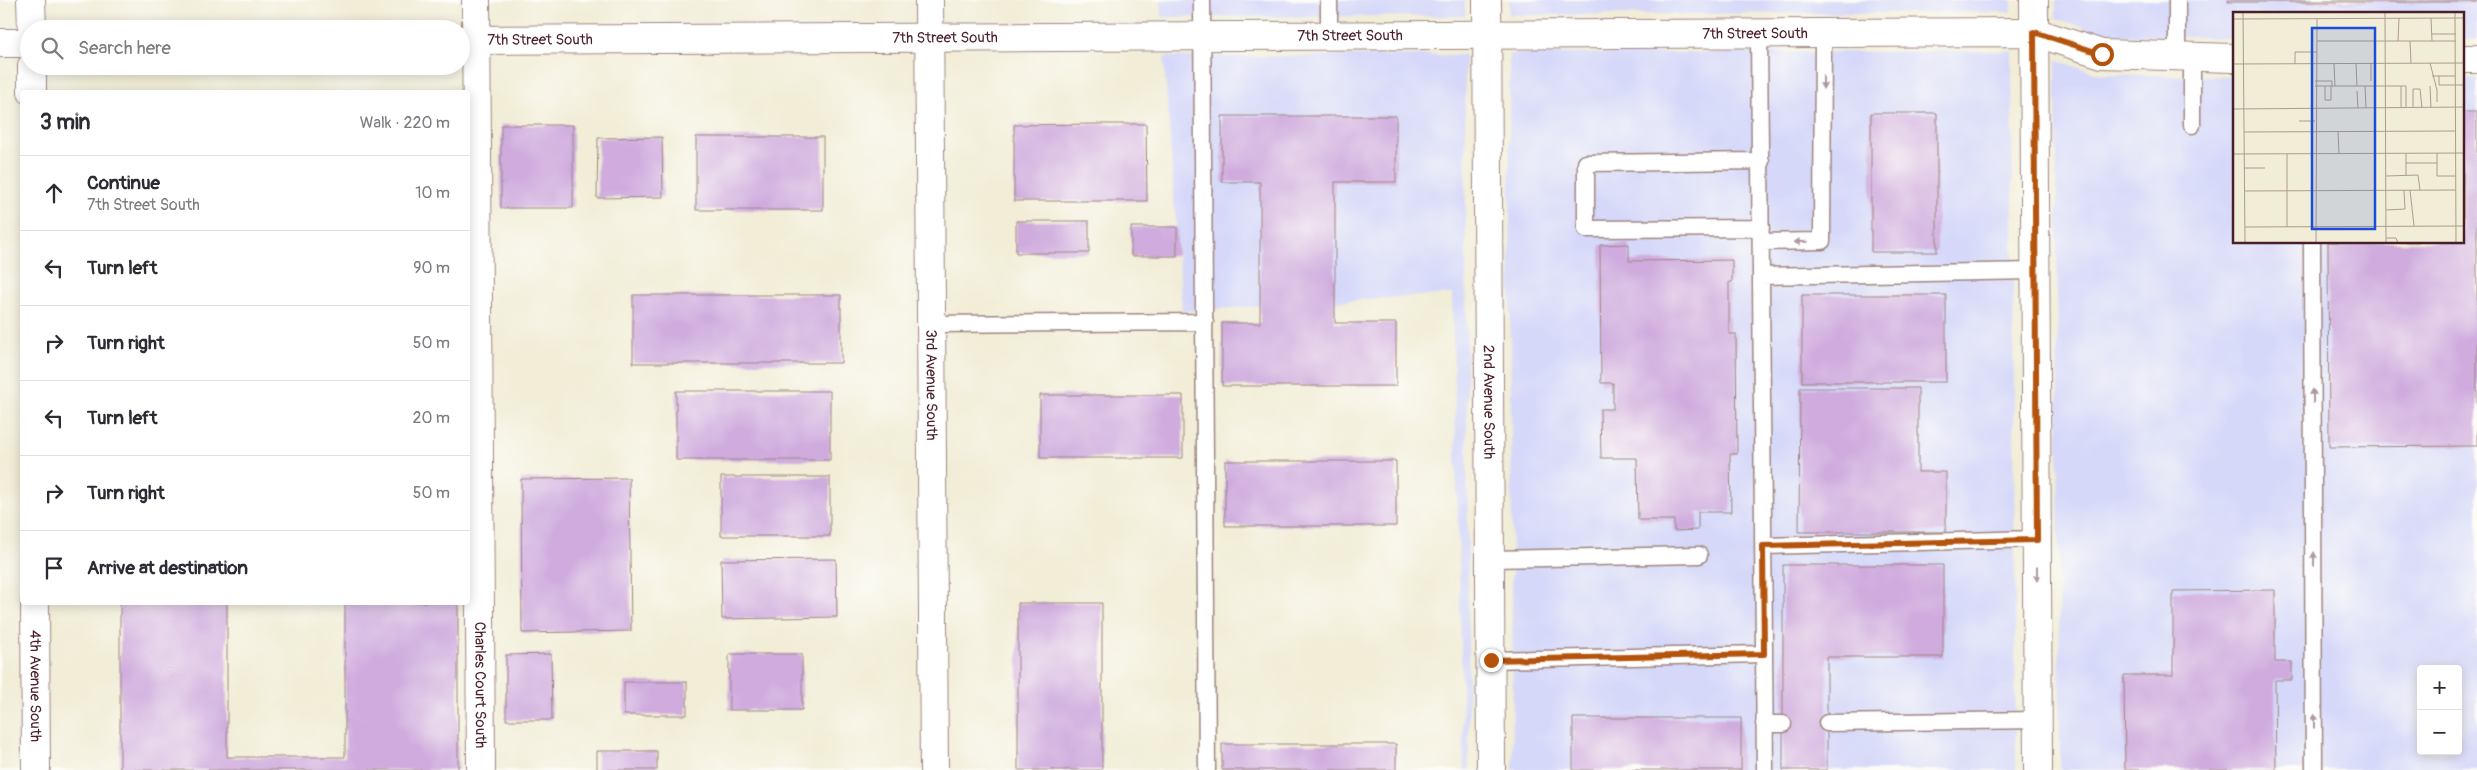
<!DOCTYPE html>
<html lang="en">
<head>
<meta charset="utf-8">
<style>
  :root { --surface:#fff; --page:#f2f2f3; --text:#2b2b33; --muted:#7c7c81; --line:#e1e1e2 }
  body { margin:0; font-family:Pangolin,sans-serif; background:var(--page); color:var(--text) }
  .controls { position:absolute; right:15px; bottom:15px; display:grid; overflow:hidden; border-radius:5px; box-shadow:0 2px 12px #0003 }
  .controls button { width:45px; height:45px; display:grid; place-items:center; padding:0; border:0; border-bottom:1px solid var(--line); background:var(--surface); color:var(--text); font:25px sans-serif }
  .stop { position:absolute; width:15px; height:15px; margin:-11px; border:4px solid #b45309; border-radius:50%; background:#fff }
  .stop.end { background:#b45309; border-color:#fff; box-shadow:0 1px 5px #0008 }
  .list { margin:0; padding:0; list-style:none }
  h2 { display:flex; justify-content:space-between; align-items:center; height:65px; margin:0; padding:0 20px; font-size:21px }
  h2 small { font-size:16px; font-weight:400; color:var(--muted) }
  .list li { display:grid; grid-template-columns:32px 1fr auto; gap:15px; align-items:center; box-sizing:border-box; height:75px; padding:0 20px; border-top:1px solid var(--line) }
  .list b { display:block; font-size:19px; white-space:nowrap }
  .list p { margin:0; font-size:16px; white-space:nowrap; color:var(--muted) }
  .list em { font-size:16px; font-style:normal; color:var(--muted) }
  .icon { flex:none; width:28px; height:28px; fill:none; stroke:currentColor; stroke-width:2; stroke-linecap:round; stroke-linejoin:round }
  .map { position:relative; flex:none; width:2477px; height:770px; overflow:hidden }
  .search { position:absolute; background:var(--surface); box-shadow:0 2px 12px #0003; left:20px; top:20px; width:450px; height:55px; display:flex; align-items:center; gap:12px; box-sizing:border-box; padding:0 18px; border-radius:28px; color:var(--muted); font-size:19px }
  .panel { position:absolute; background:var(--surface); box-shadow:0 2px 12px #0003; left:20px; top:90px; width:450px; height:515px; border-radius:5px }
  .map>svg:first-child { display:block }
  .built { fill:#d5d8f9; fill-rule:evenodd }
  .building { fill:#cfabde }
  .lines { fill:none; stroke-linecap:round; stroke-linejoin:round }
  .service-casing { stroke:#9e8681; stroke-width:19 }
  .minor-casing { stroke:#9e8681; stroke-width:30 }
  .tertiary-casing { stroke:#9e8681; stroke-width:30 }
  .primary-casing { stroke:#9e8681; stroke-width:30 }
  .service { stroke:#fff; stroke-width:16 }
  .minor { stroke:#fff; stroke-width:28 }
  .tertiary { stroke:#fff; stroke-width:28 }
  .primary { stroke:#fff; stroke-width:28 }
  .oneway { fill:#ae9aa0 }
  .route { stroke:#b45309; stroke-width:6 }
  .labels { text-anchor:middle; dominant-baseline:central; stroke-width:4.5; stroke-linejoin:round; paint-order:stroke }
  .street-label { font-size:15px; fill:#4a1f2b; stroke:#fdfcf7 }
  .inset-road { fill:none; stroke:#ae9b92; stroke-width:1 }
  .view { fill:#1d4ed8; fill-opacity:0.15; stroke:#1d4ed8; stroke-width:2.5 }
  .inset-edge { fill:none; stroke:#4a1f2b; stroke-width:2.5 }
</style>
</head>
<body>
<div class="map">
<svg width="2477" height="770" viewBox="0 0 2477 770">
  <rect width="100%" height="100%" fill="#fdfcf7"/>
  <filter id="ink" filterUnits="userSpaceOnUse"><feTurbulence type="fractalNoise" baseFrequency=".02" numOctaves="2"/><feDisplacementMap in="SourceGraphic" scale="10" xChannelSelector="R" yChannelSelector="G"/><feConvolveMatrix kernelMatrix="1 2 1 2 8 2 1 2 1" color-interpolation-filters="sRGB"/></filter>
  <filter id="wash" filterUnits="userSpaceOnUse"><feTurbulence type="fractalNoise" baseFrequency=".0096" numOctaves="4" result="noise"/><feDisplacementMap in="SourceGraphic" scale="20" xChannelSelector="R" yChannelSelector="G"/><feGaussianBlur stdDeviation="1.12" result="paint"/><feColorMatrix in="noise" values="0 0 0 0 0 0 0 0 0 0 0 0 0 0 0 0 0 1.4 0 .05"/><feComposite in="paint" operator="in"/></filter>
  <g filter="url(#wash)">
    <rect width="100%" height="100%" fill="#f1edd7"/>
    <path class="built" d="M1161 0H1465V16L1162 17Z
      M1509 0H2012V12L1509 15Z
      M2056 0H2477V39H2463V14H2234V38L2106 35 2056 18Z
      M2012 51 2016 770H1513L1509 54Z
      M1465 55 1469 770H1464L1452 294 1182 311 1164 57Z
      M2056 60 2101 74 2234 77V242H2463V78H2477V770H2060ZM2421 669H2458V751H2421Z"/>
    <g id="blocks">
      <path class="building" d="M2228 0H2477V2H2228Z
        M2463 112H2477V446L2329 447 2328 242H2463Z
        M1871 113H1937V252H1871Z
        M1222 116H1396V182H1335V323H1396V386H1222V323H1260V182H1222Z
        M1095 124H1146L1147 201H1014V125Z
        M501 125H573V208H501Z
        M662 137 663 197 597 198 598 138Z
        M696 137H823V210H696Z
        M1016 221H1089V253H1016Z
        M1131 227H1177V256H1131Z
        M1629 244V261L1732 260V282H1729V334H1736L1737 454H1730L1731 512H1698V530L1674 531V520H1638L1637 458H1601L1600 409H1613V383H1601L1600 245Z
        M633 295H841V363H633Z
        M1802 295H1946V382H1802Z
        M1800 388H1918V472H1946V532H1799Z
        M676 391H830V460H676Z
        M1040 395H1183V458H1040Z
        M1225 461H1396V526H1225Z
        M721 477H830V536H721Z
        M629 478 631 631 522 633 521 479Z
        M836 559 837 617 722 619 721 560Z
        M1783 565H1943V657H1827V770H1783Z
        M2275 590V662H2292V680H2275L2276 770H2125L2124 675H2173V591Z
        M120 602H227V757H345V602H458V770H120Z
        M1018 603H1102V770H1018Z
        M551 654 552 720H506V655Z
        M729 654H802V710H729Z
        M624 682H687V715H624Z
        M1573 718H1741V770H1573Z
        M1222 744H1396V770H1222Z
        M597 751H657V770H597Z"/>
    </g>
  </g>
  <g filter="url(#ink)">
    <use href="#blocks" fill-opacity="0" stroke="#9e8681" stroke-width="1"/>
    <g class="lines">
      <defs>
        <path id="service" d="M1202 0 1207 770
          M1329 0V36
          M2177 0V57
          M1759 34 1765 770
          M2192 125V57
          M1761 161 1586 163V229L1761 228
          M1761 242 1822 241 1823 33
          M2312 242 2314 770
          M1761 276 2035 271
          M931 324 1205 322
          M1763 546 2037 539
          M1490 559 1699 555
          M1491 660 1764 654
          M1827 723 2038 720
          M1764 724H1783"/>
        <g id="minor">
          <path id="s1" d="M476 0 481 770"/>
          <path id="s2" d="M929 0 934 770"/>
          <path id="s3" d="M1487 0 1491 770"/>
          <path id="s4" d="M461 40 2034 32 2102 54 2234 58"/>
          <path d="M0 43H29"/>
          <path d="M2463 59H2477"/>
        </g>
        <g id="tertiary">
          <path d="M31 0 32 29"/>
          <path d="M32 66V92"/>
          <path id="s5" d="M35 602 36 770"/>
        </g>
        <path id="primary" d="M2034 0 2038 770"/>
      </defs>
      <use href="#service" class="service-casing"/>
      <use href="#minor" class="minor-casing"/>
      <use href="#tertiary" class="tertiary-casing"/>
      <use href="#primary" class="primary-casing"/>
      <use href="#service" class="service"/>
      <use href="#minor" class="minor"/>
      <use href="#tertiary" class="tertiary"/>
      <use href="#primary" class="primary"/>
    </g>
    <defs><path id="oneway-solid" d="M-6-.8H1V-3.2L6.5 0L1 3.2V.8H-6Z" transform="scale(1.25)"/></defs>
    <g class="oneway">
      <use href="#oneway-solid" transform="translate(1823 82) rotate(90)"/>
      <use href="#oneway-solid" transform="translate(1801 242) rotate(179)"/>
      <use href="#oneway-solid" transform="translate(2313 396) rotate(-90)"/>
      <use href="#oneway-solid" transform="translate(2314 559) rotate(-90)"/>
      <use href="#oneway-solid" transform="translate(2037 574) rotate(90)"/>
      <use href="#oneway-solid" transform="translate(2314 721) rotate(-90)"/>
    </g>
  </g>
  <g class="lines" filter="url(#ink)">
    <path class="route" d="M1491 660 1764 654 1763 546 2037 540 2034 32 2102 54"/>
  </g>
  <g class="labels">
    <g class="street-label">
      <text stroke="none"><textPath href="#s4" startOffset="1294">7th Street South</textPath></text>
      <text stroke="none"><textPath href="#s4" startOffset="889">7th Street South</textPath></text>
      <text stroke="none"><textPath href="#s4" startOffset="484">7th Street South</textPath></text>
      <text stroke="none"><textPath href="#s4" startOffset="79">7th Street South</textPath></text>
      <text stroke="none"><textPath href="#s2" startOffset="385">3rd Avenue South</textPath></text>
      <text stroke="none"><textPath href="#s3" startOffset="402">2nd Avenue South</textPath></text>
      <text stroke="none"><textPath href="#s1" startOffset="685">Charles Court South</textPath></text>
      <text stroke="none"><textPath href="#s5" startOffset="84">4th Avenue South</textPath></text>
    </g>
  </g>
  <g transform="translate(2233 12)">
    <rect width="231" height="231" fill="#f1edd7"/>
    <path class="inset-road" d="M10 1 12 231M152 1 153 231M222 1 223 231M198 6 199 29M0 7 232 6M199 22H223M84 29H223M165 29 166 6M177 29 178 51M138 51V69M197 51 204 78V90M0 52 232 51M62 52V40H84M101 52 102 74M123 52 124 74M199 64H222M206 64V73H232M82 69H99V74M82 74H173V96M92 74V88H98V74M132 74 133 96M168 74V96M197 74 198 96M124 79 125 96M180 96V77H187L189 96M0 97 232 95M66 109H82M105 119 106 142M11 120 223 119M173 141V163M0 142 232 141M54 142V215M173 151H204V141M204 151V164H223M11 156H32M153 164 185 163 187 178M177 178 181 214M11 179 223 178M153 198 172 197 171 178M12 215 232 214M153 226H163L165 231M83 231 84 7"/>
    <path class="view" d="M79 16H142V217H79Z"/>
    <rect width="231" height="231" class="inset-edge"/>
  </g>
</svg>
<div class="controls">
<button>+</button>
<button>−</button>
</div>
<div class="stop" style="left:2102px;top:54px"></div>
<div class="stop end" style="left:1491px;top:660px"></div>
<div class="search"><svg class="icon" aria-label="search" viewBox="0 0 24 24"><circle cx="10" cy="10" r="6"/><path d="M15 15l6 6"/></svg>Search here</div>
<section class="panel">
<h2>3 min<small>Walk · 220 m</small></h2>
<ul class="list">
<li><svg class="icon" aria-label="ahead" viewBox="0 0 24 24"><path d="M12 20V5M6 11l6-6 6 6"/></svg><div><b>Continue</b><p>7th Street South</p></div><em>10 m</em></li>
<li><svg class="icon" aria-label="left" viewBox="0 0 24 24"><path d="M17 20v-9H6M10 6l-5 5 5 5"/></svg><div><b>Turn left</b></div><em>90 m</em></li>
<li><svg class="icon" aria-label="right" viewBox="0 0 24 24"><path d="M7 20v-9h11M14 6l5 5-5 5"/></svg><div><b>Turn right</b></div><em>50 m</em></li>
<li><svg class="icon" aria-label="left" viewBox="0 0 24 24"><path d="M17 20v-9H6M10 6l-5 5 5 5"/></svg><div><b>Turn left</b></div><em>20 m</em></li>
<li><svg class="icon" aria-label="right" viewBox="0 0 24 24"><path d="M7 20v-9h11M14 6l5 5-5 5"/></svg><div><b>Turn right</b></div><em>50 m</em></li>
<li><svg class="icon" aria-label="arrive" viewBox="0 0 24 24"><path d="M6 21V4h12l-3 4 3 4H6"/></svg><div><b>Arrive at destination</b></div></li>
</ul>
</section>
</div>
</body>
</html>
